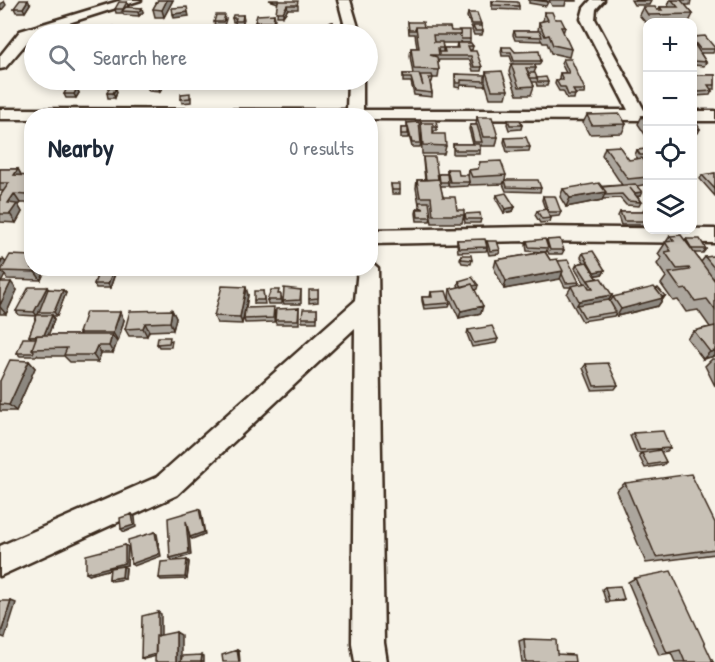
<!DOCTYPE html>
<html lang="en">
<head>
<meta charset="utf-8">
<style>
  :root { --surface:#fff; --page:#f2f2f3; --text:#1f2937; --muted:#747a83; --line:#e0e1e3 }
  body { margin:0; font-family:"Patrick Hand",sans-serif; background:var(--page); color:var(--text) }
  .controls { position:absolute; right:18px; top:18px; display:grid; overflow:hidden; border-radius:12px; box-shadow:0 3px 9px #0003 }
  .controls button { width:54px; height:54px; display:grid; place-items:center; padding:0; border:0; border-bottom:2px solid var(--line); background:var(--surface); color:var(--text); font:30px sans-serif }
  .list { margin:0; padding:0; list-style:none }
  h2 { display:flex; justify-content:space-between; align-items:center; height:78px; margin:0; padding:0 24px; font-size:26px }
  h2 small { font-size:20px; font-weight:400; color:var(--muted) }
  .icon { flex:none; width:33px; height:33px; fill:none; stroke:currentColor; stroke-width:2; stroke-linecap:round; stroke-linejoin:round }
  .map { position:relative; flex:none; width:715px; height:662px; overflow:hidden }
  .search { position:absolute; background:var(--surface); box-shadow:0 3px 9px #0003; left:24px; top:24px; width:354px; height:66px; display:flex; align-items:center; gap:15px; box-sizing:border-box; padding:0 21px; border-radius:33px; color:var(--muted); font-size:22px }
  .panel { position:absolute; background:var(--surface); box-shadow:0 3px 9px #0003; left:24px; top:108px; width:354px; height:168px; border-radius:24px }
  .map>svg:first-child { display:block }
  .lines { fill:none; stroke-linecap:round; stroke-linejoin:round }
  .minor-casing { stroke:#3b2a1e; stroke-width:5 }
  .minor { fill:#f7f3e8; fill-rule:evenodd }
  .wall { fill:#aca69d; stroke:#3b2a1e; stroke-width:1.5; fill-rule:evenodd }
  .shaded-wall { fill:#8c877f; stroke:#3b2a1e; stroke-width:1.5 }
  .building { fill:#c8c1b6; stroke:#3b2a1e; stroke-width:1.5 }
</style>
</head>
<body>
<div class="map">
<svg width="715" height="662" viewBox="0 0 715 662">
  <rect width="100%" height="100%" fill="#f7f3e8"/>
  <filter id="ink" filterUnits="userSpaceOnUse"><feTurbulence type="fractalNoise" baseFrequency=".0167" numOctaves="2"/><feDisplacementMap in="SourceGraphic" scale="12" xChannelSelector="R" yChannelSelector="G"/><feConvolveMatrix kernelMatrix="1 2 1 2 8 2 1 2 1" color-interpolation-filters="sRGB"/></filter>
  <g filter="url(#ink)">
    <g class="lines">
      <defs>
        <path id="minor" d="M122 0H141L34 34 5 68 0 69V56L20 31Z
          M338 0H350L360 34H347Z
          M591 0H604L596 9 595 19 644 110H648V120L370 119V116H32V119H0V109L347 110 348 80H363V110H628L581 19 584 8Z
          M692 111H715V121H692Z
          M531 227 715 229V243L531 241 370 244V230Z
          M370 261 378 268 384 643 387 662H355L352 643 355 328 177 495 0 576V546L157 477 355 301 358 268H370Z"/>
      </defs>
      <use href="#minor" class="minor-casing"/>
      <use href="#minor" class="minor"/>
    </g>
    <path class="wall" d="M158 0H173L164 17H155L153 9Z
      M269 0H279V1L298 5V9H288L283 16H277L278 3Z
      M529 0H546L548 2 546 6 529 3Z
      M549 0H577V1H566L565 6H552Z
      M631 0H650L651 1 649 5H634Z
      M670 0H691L690 5H685L693 14 689 22H645L639 15 643 7 657 10H659L660 7H669L668 6Z
      M492 1 519 6V10L492 9Z
      M127 2 128 7 143 12 139 16 124 15 123 13H116L115 9Z
      M30 4 25 12H16L14 8Z
      M544 12 555 19 565 27 563 33 571 49 569 57 551 53 547 43H543L541 40V41L515 40 513 35 514 31H538L539 22 543 21Z
      M468 13 481 24V26L483 31 482 35H474L472 30 473 28H472L467 17Z
      M274 14 275 18 274 26H256L255 22Z
      M243 15 244 19 242 25H236L235 22H233L232 18Z
      M226 19 224 26H215L214 22Z
      M333 22V34H316V26Z
      M408 22 424 27 451 31 470 39V43H461L460 41V43L473 46 472 50H470V51L482 67 481 71H473L470 60H439L438 63 439 70 438 78H433L432 82H430L432 93V97L414 95 411 82H403V74H413L410 56 411 48H417L415 34H409ZM442 43H457L456 48H444L443 52V48Z
      M114 27 116 31 114 34H104L103 32Z
      M693 32 695 35V37L715 48 713 53H700L706 62 704 66 693 65Z
      M502 47 541 61 539 65H534L536 68 534 73 537 78 548 82 547 86H537L536 82H532L534 86 531 95H517L509 72 511 64H513L510 56H502L501 51Z
      M563 59 585 90 584 94H575L574 99H567L563 91H559L555 84 556 80H560L559 77 560 73H566L561 63Z
      M486 72 508 90 506 98H490L485 82V86L461 85 460 88 455 87V74L485 77Z
      M693 73 694 75H715V89H711L712 91 710 95 695 96 693 92Z
      M99 80 96 87H83L81 83Z
      M159 80H170V85L162 86 163 87 160 92 149 91 147 87 159 83Z
      M192 80H200L199 86H193Z
      M264 80H285V82L264 81Z
      M77 88 79 93 76 98H66L64 94Z
      M117 92 115 98H108L107 93Z
      M191 97V102L182 103 181 99Z
      M587 115 626 124 622 133 589 134 583 123Z
      M642 116H648V139L638 124Z
      M477 117 498 137 496 146H481V145L480 146V154H453V144H473L469 129 470 125H476Z
      M421 120 437 127V131H433V134L446 146 444 154H422Z
      M508 120 522 125 521 129 509 130 507 124Z
      M693 122 700 129 698 133H693Z
      M407 123 421 143 420 147H412L408 132V138H401V128H407Z
      M505 138 530 147 529 151 507 152 504 142Z
      M605 147 629 160 638 159 635 155 637 150 648 149V159H643L648 165V184L637 186 640 196H637L641 202 639 206 626 205 620 198 603 199 602 200 566 207 560 197 563 189 622 185 602 155Z
      M423 157 438 179 439 174H447V169L459 175 468 177 469 170 478 169 480 162 506 175 504 184 470 185 469 182 468 186 449 187 448 182V186H440L443 197 457 210 464 215 462 223H432L431 217 430 221H417L416 213 417 209H419V204L416 188 417 180H425L423 161Z
      M0 169H18L22 176H32V202L31 203H20L18 205 22 212 16 223 0 222V196L4 191H0Z
      M715 173V196L700 179 702 175Z
      M505 180 541 188 540 192 506 191 503 184Z
      M391 184 400 190V194H392Z
      M497 195 515 207 513 211 504 213 496 199Z
      M543 196 561 212 559 216 550 217 551 218 550 222 540 223 535 215 537 211 545 209 542 200Z
      M645 207H648V225H621L618 216 620 212H642Z
      M465 214 481 219 480 223H465L464 218Z
      M670 236 686 241V239L706 249 703 253H694L701 262 705 257 715 256V280L712 277 715 281V356L703 359 687 338 694 331 710 327 698 310 686 312 678 300 673 301 661 284 666 277 657 264 661 258 658 254Z
      M457 240 486 245 487 241 500 250 499 254 489 255 487 248 486 251 458 252 457 244Z
      M547 240 564 250 562 254H549L547 250 546 252H545L550 260 558 261 579 282 578 285 585 284 575 268 577 264 584 262 581 257 583 253 605 270 603 274 595 275 612 295 609 300 610 302 613 297 665 296 658 306 617 316 615 314 614 316 582 321 567 294 571 287H565L560 278 504 289 494 268 496 260 544 252 527 251 526 245 527 241 546 242Z
      M461 255 472 260 471 264 462 263 460 259Z
      M0 259 6 262 46 268 41 280 7 279 5 275 1 282 17 290 6 314H0Z
      M100 268H117L110 288H96L94 284Z
      M459 281 478 285 477 289 475 290 481 313 459 318 449 297 450 289 459 287 458 285Z
      M47 287 48 290H63L66 293 57 316H52L54 319 48 335H80L79 333 124 320 118 341H116L117 342 113 353H101L98 362H70L64 356H38L37 355 36 356H20L17 353 31 338 29 336 37 316 19 315 16 311Z
      M301 290V304H284L283 301Z
      M318 290V302L309 303V299Z
      M263 291 265 304H254V300Z
      M431 292 450 303 449 307 424 309 422 301V297H430Z
      M279 294 282 298V304H268L267 300Z
      M248 295 246 308 275 311 274 322 245 323 244 319V313L242 324 217 323 214 316Z
      M299 308V324H276L275 320Z
      M317 309V322H302V318Z
      M172 310 176 318 173 330 149 331 147 336H129L125 329Z
      M468 330 498 339 496 343 472 347 467 334Z
      M172 340 171 347H159L157 344Z
      M712 359H715V386L705 366Z
      M29 361 35 368 16 411H0V381Z
      M586 364 618 385 615 389 592 390 583 368Z
      M633 433 670 448 667 451 661 452 666 462 663 465 645 468 639 456 642 453H637L630 436Z
      M625 483 715 523V554L646 563 616 491Z
      M128 547 127 565 123 566 126 568 125 579 112 581 109 579 110 569 89 575Z
      M187 560 189 562 187 579 161 580 159 578Z
      M635 578 713 662H675L671 653 659 655 628 582Z
      M605 587 624 599 621 601 606 602 602 589Z
      M524 639 557 654 575 662H522L519 641Z"/>
    <path class="shaded-wall" d="M28 0 30 4 25 12 23 8Z
      M167 0H173L164 17 162 10Z
      M4 1 6 5 1 11 0 5Z
      M287 5 288 9 283 16V12Z
      M142 8 143 12 139 16 138 12Z
      M188 12 189 16 174 18 173 14Z
      M114 27 116 31 114 34H113L112 32Z
      M96 80H99L96 87 94 82Z
      M162 83 163 87 160 92 159 88Z
      M77 88 79 93 76 98 74 94Z
      M116 88 117 92 115 98 113 93Z
      M18 169 22 177 14 175Z
      M32 186V202L31 203 26 195Z
      M606 192 602 200 566 207 570 198Z
      M642 192 640 196 632 197 634 193Z
      M14 194 20 203 18 205 22 212 16 223 10 214 8 203Z
      M515 207 513 211 504 213 505 209Z
      M3 259 9 267 1 271 5 275 0 285V265Z
      M37 268H46L41 280 35 272Z
      M114 268H117L110 288 108 284Z
      M605 270 603 274 592 276 594 272Z
      M563 271 560 279 504 289 506 281Z
      M11 282 17 290 6 314 0 307V305Z
      M47 287 50 291 37 316 34 312Z
      M246 287 248 295 242 324 240 317Z
      M63 290 66 293 57 316 54 312Z
      M612 295 607 303 577 305 579 301Z
      M665 296 658 306 617 316 621 309Z
      M483 306 481 313 459 318 461 311Z
      M172 310 176 318 173 330 170 322Z
      M120 312 124 320 118 341 113 333Z
      M52 315 54 319 47 339 44 335Z
      M145 323 149 331 147 336 143 328Z
      M112 335 117 342 113 353 109 346Z
      M97 346 101 353 98 362 93 355Z
      M715 351V356L703 359 710 352Z
      M29 361 35 368 16 411 9 405Z
      M199 509 201 511 205 534 192 539 190 537Z
      M132 514 135 517 136 527 124 532 121 529Z
      M186 521 188 523 191 555 173 561 170 558Z
      M155 532 157 534 161 556 134 566 131 564Z
      M125 545 128 547 127 565 123 566 126 568 125 579 122 577 123 566 89 575 86 573Z
      M187 560 189 562 187 579 185 577Z
      M11 601 16 603 5 638 0 636Z
      M158 612 161 614V655L144 659 141 658Z
      M176 632 181 635V662H176Z
      M237 650 239 651 240 662H239Z
      M202 655 204 656V662H201Z"/>
    <path class="building" d="M20 0H28L23 8H14Z
      M158 0H167L162 10 153 9Z
      M534 0H546L548 2Z
      M635 0H650L651 1H635Z
      M672 0H681L693 14 648 15 643 7H655L657 10H662L660 7H678Z
      M278 1H298L297 5H287L283 12H276Z
      M492 1 518 2 519 6 493 5Z
      M119 2H127L123 9H115Z
      M126 7 142 8 138 12 122 11Z
      M187 7 188 12 173 14 172 8Z
      M544 12H552L555 19H561L565 27H561L571 49 553 45 549 35 545 36 539 22 548 20Z
      M468 13H477L481 24H472Z
      M274 14 273 22H255L257 15Z
      M216 15H225L223 22H214Z
      M233 15H243L242 21H235L236 18H232Z
      M333 22V30H316V26Z
      M408 22H423L424 27H416L415 30H409Z
      M473 26H481L483 31H475Z
      M105 27H114L112 32H103Z
      M416 27H450L451 31H460L461 35H433L434 42H442L443 48H438L439 55H430L437 57 439 70 414 69 411 48H419Z
      M470 30V39H461L460 31 459 30Z
      M168 31H181L179 34H167Z
      M514 31H540L542 37 516 36Z
      M272 33H281L280 34H272Z
      M705 36 715 48V49H700L693 40V37Z
      M457 43H471L473 46H468L470 51H476L482 67H474L471 56H439V52H445L444 48H458Z
      M693 45H695L706 62 693 61Z
      M502 47H511L515 52 539 51 541 61H514L511 52H503Z
      M563 59H571L585 90H573L576 95H568L565 87H560L556 80H563L560 73H569Z
      M511 64H534L536 68H526L534 86 519 87Z
      M502 71 508 90H492L486 72Z
      M528 73H535L537 78 546 77 548 82H538L537 78H530Z
      M693 73 694 75H715V85H708L712 91 698 92 693 85Z
      M403 74H419L423 86 420 75H432L433 78H429L432 93 415 91 411 78H404Z
      M455 74 485 75V81L461 80V83H456Z
      M83 80H96L94 82 81 83Z
      M159 80H169L168 81 159 82Z
      M193 80H198V82H192Z
      M150 83H162L159 88 147 87Z
      M67 88H77L74 94H64Z
      M109 88H116L113 93H107Z
      M190 93V98L181 99V94Z
      M620 114 626 124 592 125 587 115Z
      M642 116H648V124Z
      M477 117H492L498 137H483Z
      M421 120H436L437 127H433V123H421V125Z
      M508 120H520L522 125H510Z
      M419 122 421 143H412L407 123Z
      M693 122H696L700 129H693Z
      M421 123H433V134H445L446 146 423 145Z
      M470 125H477L482 142H474Z
      M401 128H408V134H401Z
      M526 137 530 147H508L505 138Z
      M453 144H479L480 150H454Z
      M619 146 629 160 642 158 648 165V177L628 179 605 147Z
      M648 149V155H640L637 150Z
      M423 157H435L438 179 426 180Z
      M501 161 506 175 472 177 469 170 478 169 480 162Z
      M0 169H18L14 175 32 176V186L26 195 14 194 8 203 17 204 10 214H0V196L9 183H0Z
      M447 169H458L459 175H468L469 182H450Z
      M715 173V189L702 175Z
      M439 174H447L448 182H440Z
      M439 179 443 197H455L457 210H464V215H433L431 197H420L417 180Z
      M505 180H538L541 188 507 187Z
      M599 183 606 192 570 198 563 189Z
      M391 184H400V190H392Z
      M635 184 642 192 634 193 630 188 641 202 628 201 622 194 605 195 606 192 602 187Z
      M506 193 515 207 505 209 497 195Z
      M543 196H555L561 212H548Z
      M419 202H429L431 217H418L417 209H424L420 207Z
      M645 207H648V221H624L620 212H647Z
      M546 209 551 218 542 219 537 211Z
      M480 213 481 219H466L465 214Z
      M681 235 715 281V310L707 299 695 301 687 289 681 290 669 273 690 270 689 268 677 269 665 252 671 251 665 242 674 241 670 236Z
      M485 239 487 247 459 248 457 240Z
      M545 239 548 248 529 247 527 241Z
      M560 239 564 250H550L547 240Z
      M686 239H700L706 249H692Z
      M487 241H497L500 250 490 251Z
      M593 251 605 270 594 272 583 253Z
      M545 252 550 260 557 259 563 271 506 281 496 260Z
      M10 255 32 256V268H37L35 272 1 271Z
      M461 255H471L472 260 462 259Z
      M715 256V269L705 257Z
      M568 260 579 282 566 283 562 274 563 271 558 261Z
      M587 262 597 278 588 280V281L577 264Z
      M100 268H114L108 284H94Z
      M472 277 478 285 473 286 472 284 462 287 459 281Z
      M601 278 612 295 579 301 571 286 586 283 589 288H593L588 280Z
      M0 282H11L0 305Z
      M472 284 483 306 461 311 450 289Z
      M222 286 246 287 240 317 214 316Z
      M29 287H47L34 312 16 311Z
      M654 287 663 298 621 309 613 297Z
      M284 288 301 290 300 300 283 301Z
      M658 288 665 296 662 297 656 289Z
      M48 289 63 290 54 312H39Z
      M271 290H279L278 294H281V300H267Z
      M309 290H318V298L309 299Z
      M254 291H263L264 300H254Z
      M446 291 450 303 424 305 422 297H432L431 292Z
      M609 300 616 312 584 317 577 305Z
      M274 307 273 318 244 319 245 308Z
      M299 308 298 320H275L276 309Z
      M303 309H317V318H302Z
      M172 310 170 322 145 323 143 328 125 329 130 311Z
      M86 312H120L113 333H79Z
      M37 315H52L44 335 29 336Z
      M492 326 498 339 474 343 468 330Z
      M715 326V351L710 352 694 331Z
      M37 335H112L109 346H97L93 355H64L67 348 32 349Z
      M158 337H170L169 343 157 344Z
      M23 338H36L32 349 34 351 33 353H17Z
      M10 360 29 361 9 405 0 404V381Z
      M608 363 618 385 594 386 586 364Z
      M663 431 670 448 640 450 633 433Z
      M660 450 666 462 648 465 642 453Z
      M691 474 715 523V549L656 557 625 483Z
      M199 509 204 532 190 537 186 521 189 553 170 558 168 518Z
      M132 514 134 525 121 529 120 518Z
      M155 532 159 554 131 564 128 540Z
      M125 545V563L86 573V555Z
      M187 560 185 577 159 578 161 562Z
      M123 566 122 577 109 579 110 568Z
      M671 571 713 662H685L680 650 667 653 635 578Z
      M620 586 624 599 609 601 605 587Z
      M0 601H11L0 636Z
      M158 612V636H156V654L141 658 142 616Z
      M176 632V662H155L156 636Z
      M524 639 556 640 557 654 574 655 575 662H526Z
      M237 650 239 662H223L222 655Z
      M202 655 201 662H181L182 656Z"/>
  </g>
</svg>
<div class="controls">
<button>+</button>
<button>−</button>
<button><svg class="icon" aria-label="locate" viewBox="0 0 24 24"><circle cx="12" cy="12" r="6"/><path d="M12 2v4M12 18v4M2 12h4M18 12h4"/></svg></button>
<button><svg class="icon" aria-label="layers" viewBox="0 0 24 24"><path d="M12 4l9 5-9 5-9-5zM3 14l9 5 9-5"/></svg></button>
</div>
<div class="search"><svg class="icon" aria-label="search" viewBox="0 0 24 24"><circle cx="10" cy="10" r="6"/><path d="M15 15l6 6"/></svg>Search here</div>
<section class="panel">
<h2>Nearby<small>0 results</small></h2>
<ul class="list">
</ul>
</section>
</div>
</body>
</html>
